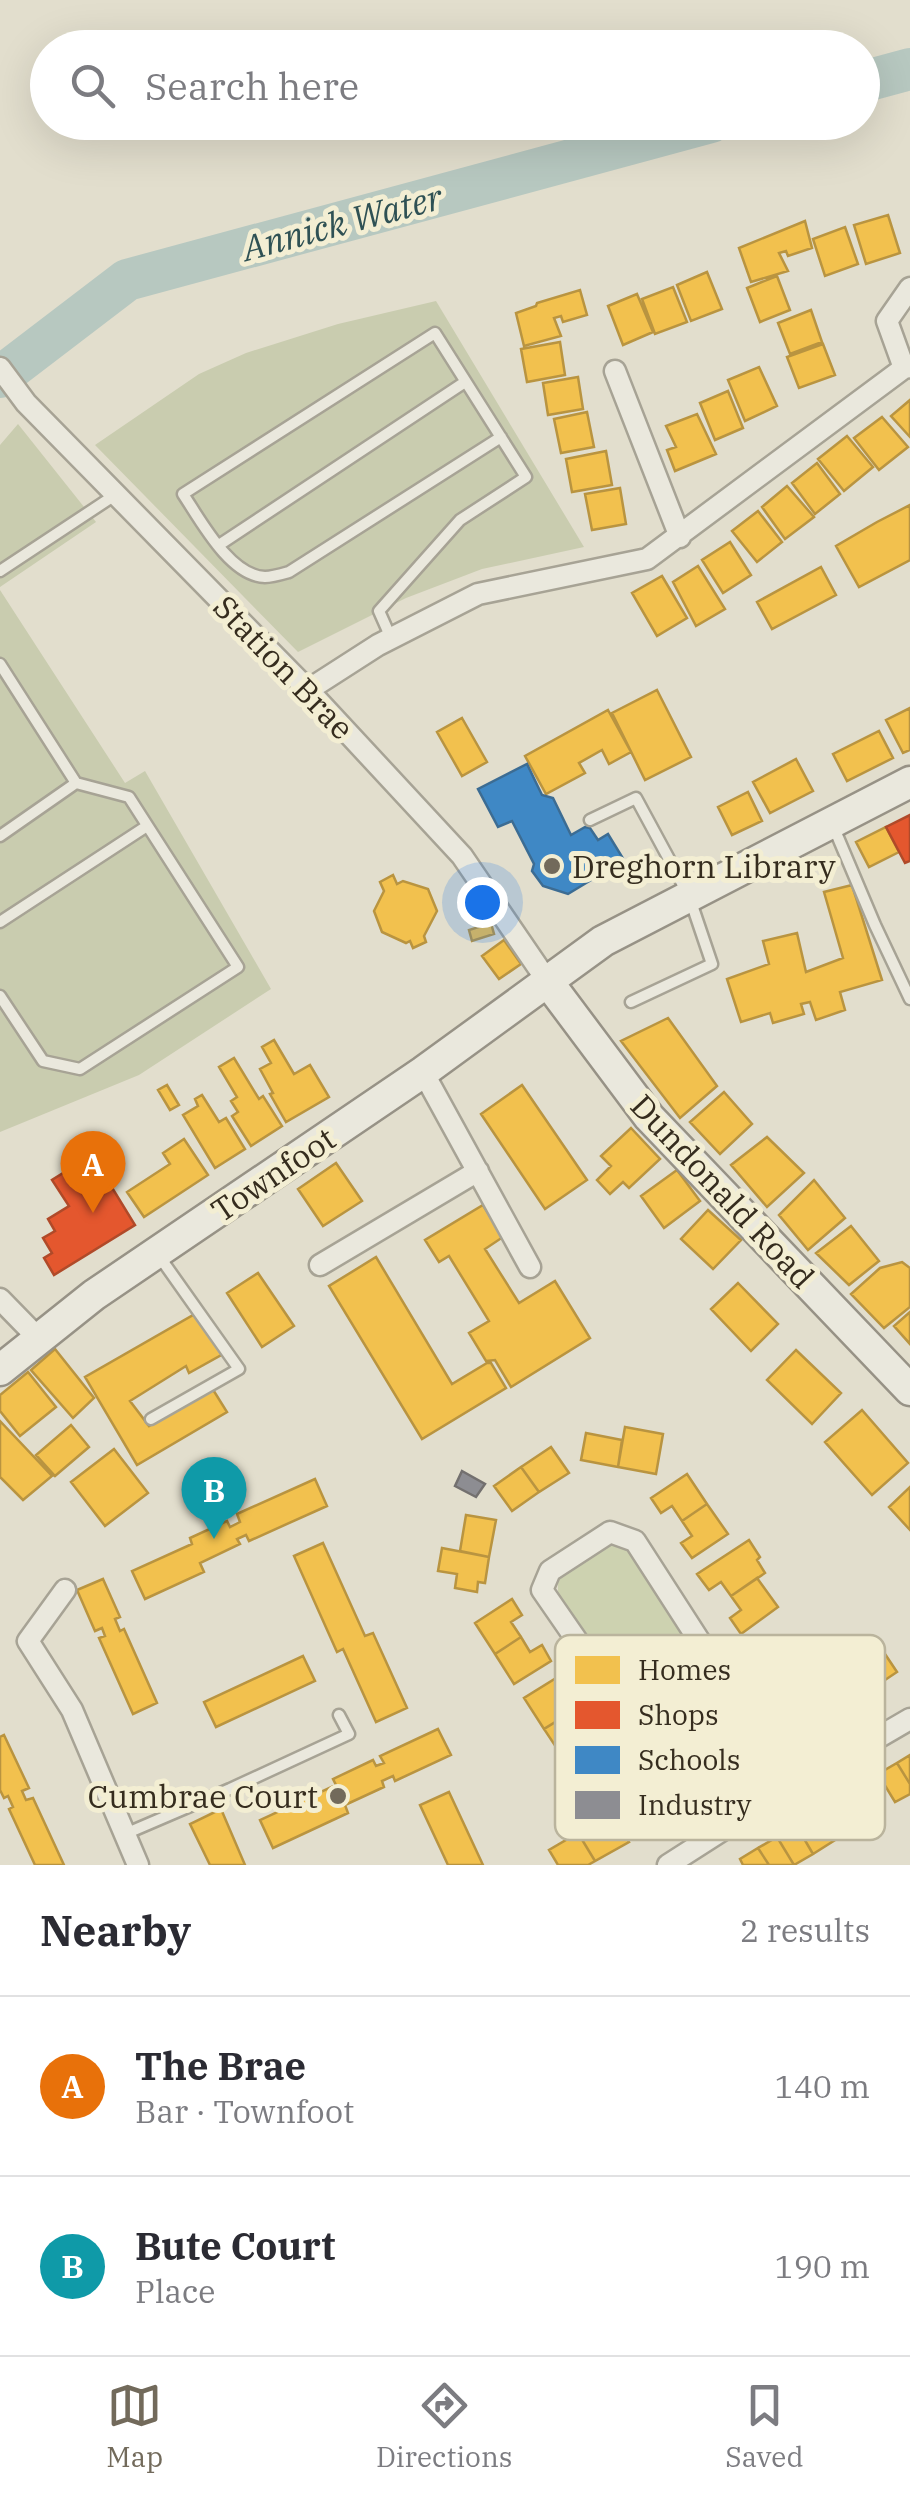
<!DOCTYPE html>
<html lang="en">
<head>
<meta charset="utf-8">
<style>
  :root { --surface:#fff; --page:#f7f7f7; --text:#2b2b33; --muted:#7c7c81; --line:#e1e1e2; --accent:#726a5b }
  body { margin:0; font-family:"IBM Plex Serif",serif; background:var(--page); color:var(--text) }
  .you { position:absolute; left:482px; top:902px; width:35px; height:35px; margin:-25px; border:8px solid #fff; border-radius:50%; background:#1a73e8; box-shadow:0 0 0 15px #1a73e833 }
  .badge { display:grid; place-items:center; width:65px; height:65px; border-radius:50%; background:var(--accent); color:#fff; font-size:32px; font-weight:700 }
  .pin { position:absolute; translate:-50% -82px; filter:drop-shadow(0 2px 5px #0008) }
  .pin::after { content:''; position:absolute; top:52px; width:35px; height:30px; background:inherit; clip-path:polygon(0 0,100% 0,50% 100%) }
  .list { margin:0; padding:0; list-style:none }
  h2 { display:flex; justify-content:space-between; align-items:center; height:130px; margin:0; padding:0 40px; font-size:42px }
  h2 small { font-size:32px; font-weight:400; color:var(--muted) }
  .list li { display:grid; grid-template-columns:65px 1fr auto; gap:30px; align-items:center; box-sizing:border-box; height:180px; padding:0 40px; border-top:2px solid var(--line) }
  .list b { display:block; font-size:38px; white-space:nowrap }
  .list p { margin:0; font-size:32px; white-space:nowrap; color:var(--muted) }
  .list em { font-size:32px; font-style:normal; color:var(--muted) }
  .icon { flex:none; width:55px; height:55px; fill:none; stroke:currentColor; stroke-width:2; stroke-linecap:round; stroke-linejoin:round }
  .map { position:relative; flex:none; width:910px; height:1865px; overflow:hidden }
  .search { position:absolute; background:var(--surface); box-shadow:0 10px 40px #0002; left:30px; right:30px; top:30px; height:110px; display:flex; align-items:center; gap:25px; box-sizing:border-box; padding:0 35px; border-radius:55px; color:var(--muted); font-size:38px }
  .sheet { height:490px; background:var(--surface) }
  nav { display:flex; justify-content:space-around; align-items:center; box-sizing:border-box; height:140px; border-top:2px solid var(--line); background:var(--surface); font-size:28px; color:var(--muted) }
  nav a { display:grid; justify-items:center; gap:5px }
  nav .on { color:var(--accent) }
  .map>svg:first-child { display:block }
  .green { fill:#cdd2b0 }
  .cemetery { fill:#c9ccaf }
  .homes { fill:#f2c14e; stroke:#b99440; stroke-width:2.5 }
  .shops { fill:#e4572e; stroke:#b04a29; stroke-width:2.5 }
  .schools { fill:#3f88c5; stroke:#3c6c93; stroke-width:2.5 }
  .industry { fill:#8d8d92; stroke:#73706f; stroke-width:2.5 }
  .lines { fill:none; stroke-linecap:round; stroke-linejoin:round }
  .river { stroke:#b7c8c0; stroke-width:42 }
  .lane-casing { stroke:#a7a395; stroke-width:15 }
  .street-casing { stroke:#a7a395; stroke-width:25 }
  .secondary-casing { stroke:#979286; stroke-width:35 }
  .lane { stroke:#eae8dd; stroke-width:10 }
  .street { stroke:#eae8dd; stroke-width:20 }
  .secondary { stroke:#eae8dd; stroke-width:30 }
  .poi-dot { fill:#726a5b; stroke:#f3eed3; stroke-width:4 }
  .labels { text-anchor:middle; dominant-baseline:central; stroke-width:10; stroke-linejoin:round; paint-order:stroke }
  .street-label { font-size:32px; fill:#352c1e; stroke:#f3eed3 }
  .poi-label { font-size:32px; fill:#352c1e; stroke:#f3eed3; text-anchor:start }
  .water-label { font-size:35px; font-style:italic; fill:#2f5154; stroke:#f3eed3 }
  .key { fill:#f3eed3; stroke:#bab49d; stroke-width:2.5 }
  .key-label { font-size:28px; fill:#352c1e }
</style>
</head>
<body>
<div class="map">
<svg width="910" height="1865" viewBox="0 0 910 1865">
  <rect width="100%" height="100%" fill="#e2decd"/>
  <path class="green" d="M606 1541 629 1547 693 1639 697 1662 647 1699 625 1689 558 1593V1573Z"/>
  <path class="cemetery" d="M436 301 584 547 482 569 406 598 298 652 95 445 199 374 246 353 338 324Z
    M18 424 96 522 0 587V445Z
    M0 590 125 783 145 771 271 989 139 1075 0 1132Z"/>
  <path class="homes" d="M888 215 900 253 866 264 854 225Z
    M805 221 812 248 788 256 786 251 779 253 788 271 751 282 739 248Z
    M845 227 858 264 825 276 813 239Z
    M707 272 722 309 691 321 677 285Z
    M777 276 790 310 760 322 747 288Z
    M673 287 687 322 655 334 642 299Z
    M580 290 587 315 563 322 561 316 554 318 561 336 524 346 516 313 536 306 537 303Z
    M637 294 653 332 623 345 608 306Z
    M811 310 822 342 790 354 778 323Z
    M560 342 565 375 527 382 521 349Z
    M823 344 835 375 799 388 787 357Z
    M759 367 777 406 745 421 728 380Z
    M578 377 583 409 548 415 543 383Z
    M728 391 743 428 715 440 700 403Z
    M910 400V437L891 416Z
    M587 412 594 447 561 453 554 419Z
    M697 414 716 454 675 471 667 450 676 447 666 426Z
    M882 417 908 447 879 470 854 438Z
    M847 436 873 467 844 491 818 459Z
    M606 451 612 485 572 492 566 459Z
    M817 463 840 494 815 514 792 483Z
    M787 486 814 517 785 539 762 507Z
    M620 488 626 524 592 530 585 494Z
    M910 505V560L859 587 836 546 877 522Z
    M758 511 782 542 757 562 732 531Z
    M730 542 751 575 723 593 702 560Z
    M698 566 725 609 696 626 673 582Z
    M821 567 836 595 772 629 757 602Z
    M662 576 687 618 657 636 632 593Z
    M657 690 691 757 645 780 612 713Z
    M910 708V750L903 753 886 720Z
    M608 710 631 752 609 764 602 750 579 763 585 773 546 794 525 756Z
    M462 718 487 762 462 776 437 732Z
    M879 731 893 758 847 781 833 754Z
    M796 759 813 791 770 813 753 782Z
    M748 792 762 821 732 835 718 807Z
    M886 827 899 852 869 867 856 842Z
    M393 875 397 884 403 881 428 889 437 911 424 936 426 942 413 948 410 941 406 943 382 932 374 911 384 891 380 882Z
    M852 885 882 980 840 992 845 1010 816 1020 810 1002 801 1004 804 1014 773 1023 770 1013 741 1022 727 979 769 964 763 941 797 933 806 972 843 958 824 892Z
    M491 923 494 934 472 941 469 930Z
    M504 940 521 964 499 979 482 956Z
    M668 1018 717 1086 680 1118 621 1041Z
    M274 1040 294 1074 310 1065 329 1097 286 1122 270 1094 273 1093 260 1069 271 1063 262 1047Z
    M234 1058 259 1099 263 1096 282 1126 251 1146 232 1116 238 1112 231 1101 237 1097 219 1067Z
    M167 1085 179 1105 170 1110 158 1090Z
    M522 1085 587 1180 545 1209 481 1114Z
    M724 1092 752 1124 720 1154 690 1122Z
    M202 1095 219 1122 226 1118 245 1149 215 1168 183 1115 198 1106 195 1099Z
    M631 1128 660 1159 629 1188 623 1182 610 1194 597 1180 611 1166 601 1156Z
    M767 1137 804 1173 767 1207 731 1165Z
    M184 1139 208 1175 144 1217 127 1192 170 1164 163 1153Z
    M336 1163 362 1201 323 1226 298 1189Z
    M677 1170 700 1201 664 1228 641 1196Z
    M814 1180 845 1218 808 1250 779 1215Z
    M483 1205 503 1237 485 1249 519 1303 555 1281 590 1338 511 1387 495 1360 486 1361 469 1333 489 1321 449 1256 439 1262 425 1240Z
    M708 1210 741 1240 713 1269 681 1239Z
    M851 1226 879 1261 849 1285 816 1253Z
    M376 1257 452 1384 487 1363H491L506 1388 422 1439 329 1286Z
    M902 1262 910 1268V1307L884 1328 851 1294 880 1268Z
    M258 1273 294 1326 262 1347 227 1293Z
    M738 1283 778 1324 751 1351 711 1309Z
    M910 1312V1344L894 1326Z
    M195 1314 223 1354 189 1373 186 1366 130 1401 149 1426 212 1388 227 1412 137 1465 85 1377Z
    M55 1349 94 1398 73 1418 31 1370Z
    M796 1350 841 1393 812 1424 767 1380Z
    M28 1372 56 1407 20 1436 0 1411V1395Z
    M862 1410 908 1463 872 1495 825 1442Z
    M0 1421 52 1476 23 1500 0 1477Z
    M71 1425 89 1447 55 1476 36 1455Z
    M625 1427 663 1434 656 1474 618 1467Z
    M586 1433 622 1440 618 1467 581 1460Z
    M551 1447 569 1473 539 1492 521 1467Z
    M114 1449 148 1493 105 1526 71 1482Z
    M521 1467 539 1492 512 1511 494 1486Z
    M687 1474 707 1504 682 1521 672 1506 661 1513 651 1498Z
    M315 1479 327 1506 249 1541 246 1535 237 1539 240 1544 200 1563 204 1572 145 1599 132 1571 192 1544 190 1538 227 1521 230 1527 240 1522 237 1514Z
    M910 1487V1530L889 1507Z
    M707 1504 728 1534 692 1558 681 1543 692 1536 682 1521Z
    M466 1515 496 1520 489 1557 460 1551Z
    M749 1540 760 1557 757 1560 765 1573 731 1596 721 1582 709 1590 697 1574Z
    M323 1543 365 1636 373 1633 407 1708 376 1722 343 1649 337 1652 294 1556Z
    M442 1548 489 1557 485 1583 478 1582 477 1592 455 1588 457 1574 438 1571Z
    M757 1578 778 1607 741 1634 730 1618 741 1610 731 1596Z
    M103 1579 120 1617 115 1619 120 1631 124 1629 157 1703 133 1714 99 1638 105 1636 102 1628 95 1631 77 1590Z
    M512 1599 522 1615 511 1622 521 1637 495 1654 475 1623Z
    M521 1637 530 1652 542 1645 551 1661 514 1684 495 1654Z
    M879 1645 897 1672 870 1690 852 1663Z
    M303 1656 315 1681 216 1727 204 1702Z
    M561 1675 571 1691 561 1698 570 1713 544 1729 524 1698Z
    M570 1713 580 1727 591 1721 601 1736 564 1759 544 1729Z
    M438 1729 451 1755 395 1781 393 1776 382 1781 384 1787 345 1805 348 1813 273 1848 260 1820 336 1785 333 1779 373 1760 376 1766 384 1763 380 1756Z
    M4 1735 29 1788 22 1791 26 1800 33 1798 64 1865H35L9 1809 13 1807 8 1796 4 1798 0 1790V1737Z
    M910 1755V1784L897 1763Z
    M897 1763 910 1784V1794L895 1802 878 1774Z
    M449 1792 483 1865H448L420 1805Z
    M221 1809 245 1865H210L190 1824Z
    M818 1812 835 1840 813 1854 796 1825Z
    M610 1813 629 1842 595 1861 578 1833Z
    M796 1825 813 1854 794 1865 777 1837Z
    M578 1833 595 1861 588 1865H558L549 1850Z
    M777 1837 794 1865H769L758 1848Z
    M758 1848 769 1865H743L740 1859Z"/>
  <path class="shops" d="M910 815V861L905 863 886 827Z
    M92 1155 135 1225 54 1275 44 1258 52 1253 43 1238 55 1231 48 1219 69 1206 52 1180Z"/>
  <path class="schools" d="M527 764 542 795 553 798 571 835 585 827 590 828 598 840 608 834 624 860 568 894 543 886 532 871 534 864 512 821 498 827 478 789Z"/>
  <path class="industry" d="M462 1471 485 1484 476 1497 455 1486Z"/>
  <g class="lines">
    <path class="river" d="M862 82 910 69
      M0 377 127 280 711 122"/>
    <defs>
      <path id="lane" d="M219 545 465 382
        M0 571 115 495
        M391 638 379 611 460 520 526 477 435 333 183 494C201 521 230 576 265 577 272 577 282 574 289 572L501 437
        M0 664 76 783 129 797 238 967 80 1069 43 1061 0 996
        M590 820 636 798 689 896 712 964 631 1002
        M834 828 875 925 910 999
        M0 836 76 783
        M0 922 147 826
        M151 1419 239 1369 159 1256
        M125 1834 230 1789 349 1734 339 1715"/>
      <path id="street" d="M0 368 26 403 308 690 462 856 548 982
        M904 368 887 321 910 288
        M615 371 680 537
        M308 690 378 645 478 594 647 559 904 368 910 367
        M423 1072 530 1267
        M320 1265 478 1171
        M0 1299 39 1339
        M610 1532 635 1541 711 1659 686 1715 629 1716 542 1590 550 1571Z
        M65 1590 28 1641 72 1710 138 1865
        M686 1715 757 1808
        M668 1865 757 1808 910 1719"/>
      <path id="secondary" d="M548 982 649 1117 910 1390
        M0 1370 94 1295 423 1072 603 941 910 782"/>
    </defs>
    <use href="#lane" class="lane-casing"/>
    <use href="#street" class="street-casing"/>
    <use href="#secondary" class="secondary-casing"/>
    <use href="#lane" class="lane"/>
    <use href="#street" class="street"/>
    <use href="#secondary" class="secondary"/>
  </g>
  <g class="poi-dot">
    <circle cx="552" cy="866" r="10"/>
    <circle cx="338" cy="1796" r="10"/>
  </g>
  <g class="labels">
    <g class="street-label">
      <text transform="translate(284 667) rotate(46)">Station Brae</text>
      <text transform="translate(273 1174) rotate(-34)">Townfoot</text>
      <text transform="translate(723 1191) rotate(47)">Dundonald Road</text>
    </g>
    <g class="poi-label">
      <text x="572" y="866">Dreghorn Library</text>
      <text x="318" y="1796" text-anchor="end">Cumbrae Court</text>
    </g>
    <g class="water-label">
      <text transform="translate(342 222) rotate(-15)">Annick Water</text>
    </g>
  </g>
  <rect x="555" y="1635" width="330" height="205" rx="15" class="key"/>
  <rect x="575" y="1656" width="45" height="28" fill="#f2c14e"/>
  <rect x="575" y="1701" width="45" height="28" fill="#e4572e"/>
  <rect x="575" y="1746" width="45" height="28" fill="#3f88c5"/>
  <rect x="575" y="1791" width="45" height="28" fill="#8d8d92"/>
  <g class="key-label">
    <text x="638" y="1680">Homes</text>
    <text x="638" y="1725">Shops</text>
    <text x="638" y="1770">Schools</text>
    <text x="638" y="1815">Industry</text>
  </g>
</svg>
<div class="you"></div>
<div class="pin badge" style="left:93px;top:1213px;background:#e8710a">A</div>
<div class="pin badge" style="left:214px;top:1539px;background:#0f9aa8">B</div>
<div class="search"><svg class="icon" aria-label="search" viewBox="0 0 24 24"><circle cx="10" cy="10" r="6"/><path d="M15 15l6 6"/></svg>Search here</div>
</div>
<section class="sheet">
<h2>Nearby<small>2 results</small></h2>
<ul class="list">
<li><span class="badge" style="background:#e8710a">A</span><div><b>The Brae</b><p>Bar · Townfoot</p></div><em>140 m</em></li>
<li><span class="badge" style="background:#0f9aa8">B</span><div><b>Bute Court</b><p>Place</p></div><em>190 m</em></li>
</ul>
</section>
<nav>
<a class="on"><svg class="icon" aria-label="map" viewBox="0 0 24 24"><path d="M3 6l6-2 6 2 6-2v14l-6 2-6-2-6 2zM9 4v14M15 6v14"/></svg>Map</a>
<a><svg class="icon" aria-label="directions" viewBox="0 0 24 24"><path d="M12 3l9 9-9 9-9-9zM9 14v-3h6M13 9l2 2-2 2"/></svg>Directions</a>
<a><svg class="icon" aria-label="saved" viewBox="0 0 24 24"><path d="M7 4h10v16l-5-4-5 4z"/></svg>Saved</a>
</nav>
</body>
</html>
